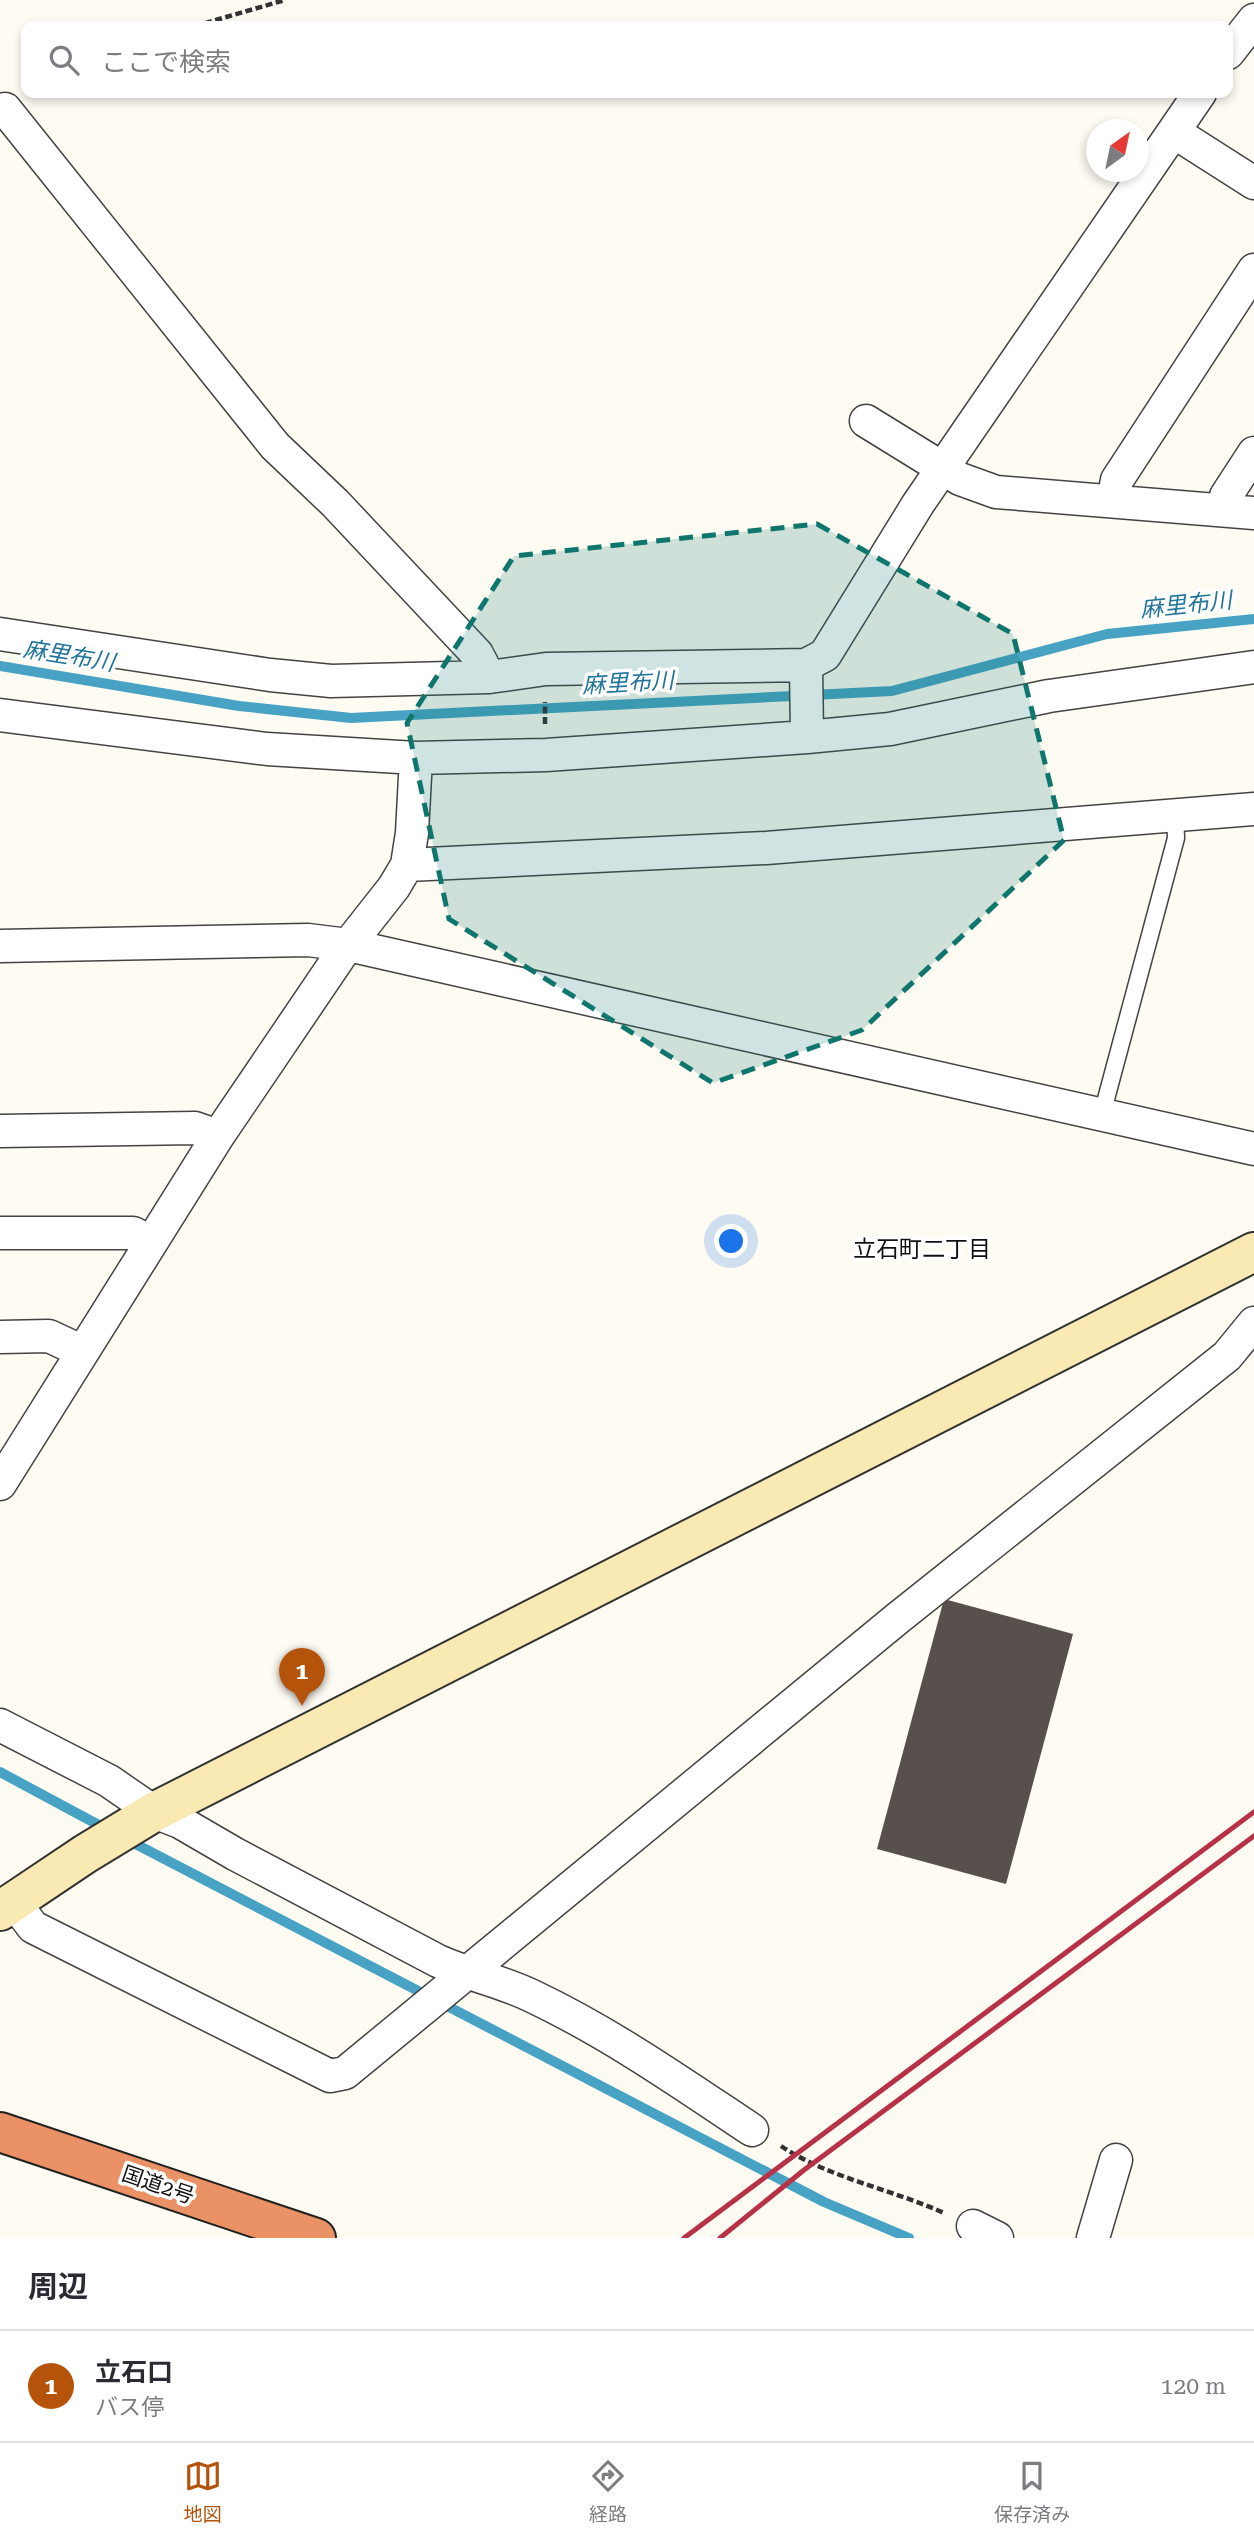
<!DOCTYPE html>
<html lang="ja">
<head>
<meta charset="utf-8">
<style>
  :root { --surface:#fff; --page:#f2f2f3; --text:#2b2b33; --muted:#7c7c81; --line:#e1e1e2; --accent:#b45309 }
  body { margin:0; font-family:"Roboto Serif","Noto Sans JP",serif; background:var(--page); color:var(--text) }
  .compass { position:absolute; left:1086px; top:119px; width:63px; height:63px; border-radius:50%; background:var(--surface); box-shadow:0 4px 10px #0003; rotate:33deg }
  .you { position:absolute; left:732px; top:1242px; width:24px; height:24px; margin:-18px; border:5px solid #fff; border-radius:50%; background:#1a73e8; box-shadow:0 0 0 10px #1a73e833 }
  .badge { display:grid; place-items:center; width:46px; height:46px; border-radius:50%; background:var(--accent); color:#fff; font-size:23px; font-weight:700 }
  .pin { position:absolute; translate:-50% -58px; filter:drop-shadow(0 2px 4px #0008) }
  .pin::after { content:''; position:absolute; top:37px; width:24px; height:21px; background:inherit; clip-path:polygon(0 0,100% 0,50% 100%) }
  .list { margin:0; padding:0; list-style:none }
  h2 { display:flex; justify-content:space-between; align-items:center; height:91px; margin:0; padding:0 28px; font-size:30px }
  h2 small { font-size:23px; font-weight:400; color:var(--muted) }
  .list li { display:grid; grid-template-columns:46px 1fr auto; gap:21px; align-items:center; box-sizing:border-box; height:112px; padding:0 28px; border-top:2px solid var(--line) }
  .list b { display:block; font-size:26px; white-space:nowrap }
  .list p { margin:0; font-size:23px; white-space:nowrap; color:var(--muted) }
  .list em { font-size:23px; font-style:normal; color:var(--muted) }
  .icon { flex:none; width:38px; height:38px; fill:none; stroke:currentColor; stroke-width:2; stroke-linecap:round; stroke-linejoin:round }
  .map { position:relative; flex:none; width:1254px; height:2238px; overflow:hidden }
  .search { position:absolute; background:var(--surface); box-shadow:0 4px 10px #0003; left:21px; right:21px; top:21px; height:77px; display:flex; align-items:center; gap:18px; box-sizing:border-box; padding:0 24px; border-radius:14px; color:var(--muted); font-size:26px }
  .sheet { height:203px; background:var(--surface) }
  nav { display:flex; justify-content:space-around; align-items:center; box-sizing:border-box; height:98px; border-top:2px solid var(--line); background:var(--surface); font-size:19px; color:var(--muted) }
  nav a { display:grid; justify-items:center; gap:4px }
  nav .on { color:var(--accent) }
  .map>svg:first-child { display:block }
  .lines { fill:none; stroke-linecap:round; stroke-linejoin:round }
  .stream { stroke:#47a2c4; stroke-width:10 }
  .building { fill:#58504d }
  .lane-casing { stroke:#434343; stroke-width:19 }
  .street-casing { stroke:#434343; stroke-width:35 }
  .secondary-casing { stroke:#323232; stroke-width:42 }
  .highway-casing { stroke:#212121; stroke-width:42 }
  .path { stroke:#323232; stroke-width:4.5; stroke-dasharray:7 3.5; stroke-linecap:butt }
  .lane { stroke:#fff; stroke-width:16 }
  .street { stroke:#fff; stroke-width:32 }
  .secondary { stroke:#f9e9b3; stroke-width:38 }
  .highway { stroke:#ea9266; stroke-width:38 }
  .rail { stroke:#b73147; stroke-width:5 }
  .marked { fill:#0f766e; fill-opacity:0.2; stroke:#0f766e; stroke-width:5; stroke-dasharray:14 9; stroke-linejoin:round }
  .labels { text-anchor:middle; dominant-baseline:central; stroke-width:7; stroke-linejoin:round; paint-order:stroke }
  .street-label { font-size:21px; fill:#101010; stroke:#fff }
  .water-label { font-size:23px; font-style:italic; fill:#21749a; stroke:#fff }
  .neighbourhood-label { font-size:23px; fill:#101010; stroke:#fff }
</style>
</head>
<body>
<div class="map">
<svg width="1254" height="2238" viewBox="0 0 1254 2238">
  <rect width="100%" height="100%" fill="#fefbf3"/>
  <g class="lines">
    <path class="stream" d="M0 666 239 706 351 718 892 691 1107 634 1254 619
      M0 1772 108 1830
      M126 1839 824 2202 909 2238"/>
  </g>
  <path class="building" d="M944 1599 1073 1634 1006 1884 877 1849Z"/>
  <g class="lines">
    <defs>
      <path id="lane" d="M1102 1114 1176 838 1175 814"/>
      <path id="street" d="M1228 53 1254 20
        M0 111 5 109 275 446 335 503 477 654 489 677
        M1174 132 1254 183
        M866 421 960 479 996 492 1254 513
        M1113 501 1117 480 1254 270
        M1224 510 1226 496 1254 453
        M0 634 270 675 331 681 489 677 546 669 806 665 825 655 918 504 1200 93
        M806 665 807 737
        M0 715 267 749 416 758 546 755 807 737 890 729 1049 696 1254 667
        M407 865 766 848 1254 809
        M0 946 308 940 348 945 1254 1149
        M0 1131 195 1128 218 1136
        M0 1233H133L150 1242
        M0 1337 49 1336 81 1351
        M0 1484 218 1136 342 953 394 887 407 865 412 833 416 758
        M0 1725 109 1781 154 1812 180 1822 235 1854 438 1961C469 1975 501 1981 532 1996 610 2033 680 2082 752 2130
        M14 1902 33 1927 330 2076 345 2073 898 1618 1227 1356 1254 1323
        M973 2226 997 2238
        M1093 2238 1116 2160"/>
      <path id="secondary" d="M0 1911 85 1854 154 1812 1254 1252"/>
      <path id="highway" d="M0 2132 316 2238"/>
    </defs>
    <use href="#lane" class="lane-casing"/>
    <use href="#street" class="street-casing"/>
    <use href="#secondary" class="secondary-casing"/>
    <use href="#highway" class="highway-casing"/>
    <path class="path" d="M195 26 285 0
      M545 724V702
      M781 2146C829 2178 891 2189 944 2213"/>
    <use href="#lane" class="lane"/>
    <use href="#street" class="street"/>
    <use href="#secondary" class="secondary"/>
    <use href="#highway" class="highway"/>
    <path class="rail" d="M684 2238 1254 1812
      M720 2238 804 2170 1254 1836"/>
  </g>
  <path class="marked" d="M817 524 1013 634 1064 840 862 1030 713 1083 449 919 407 723 514 556Z"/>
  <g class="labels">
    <g class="street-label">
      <text transform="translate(158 2185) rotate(19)">国道2号</text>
    </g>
    <g class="water-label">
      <text transform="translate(1186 605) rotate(-6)">麻里布川</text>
      <text transform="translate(69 656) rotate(9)">麻里布川</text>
      <text transform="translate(628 683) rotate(-3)">麻里布川</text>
    </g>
    <g class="neighbourhood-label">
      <text x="922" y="1249">立石町二丁目</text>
    </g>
  </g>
</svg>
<svg class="compass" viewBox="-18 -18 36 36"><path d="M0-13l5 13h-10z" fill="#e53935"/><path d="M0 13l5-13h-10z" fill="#7c7c81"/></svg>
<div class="you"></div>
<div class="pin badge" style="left:302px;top:1706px">1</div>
<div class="search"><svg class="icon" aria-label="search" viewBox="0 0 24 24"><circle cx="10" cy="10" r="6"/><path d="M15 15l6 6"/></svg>ここで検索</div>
</div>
<section class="sheet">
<h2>周辺<small></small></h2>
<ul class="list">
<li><span class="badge">1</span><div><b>立石口</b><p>バス停</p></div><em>120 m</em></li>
</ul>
</section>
<nav>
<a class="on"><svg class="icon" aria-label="map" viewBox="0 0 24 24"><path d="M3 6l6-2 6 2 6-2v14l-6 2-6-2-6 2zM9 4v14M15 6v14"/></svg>地図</a>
<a><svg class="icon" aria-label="directions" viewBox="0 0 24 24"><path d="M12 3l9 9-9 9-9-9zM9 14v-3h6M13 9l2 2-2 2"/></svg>経路</a>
<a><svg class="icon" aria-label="saved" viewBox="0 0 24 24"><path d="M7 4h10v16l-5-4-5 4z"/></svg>保存済み</a>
</nav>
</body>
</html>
